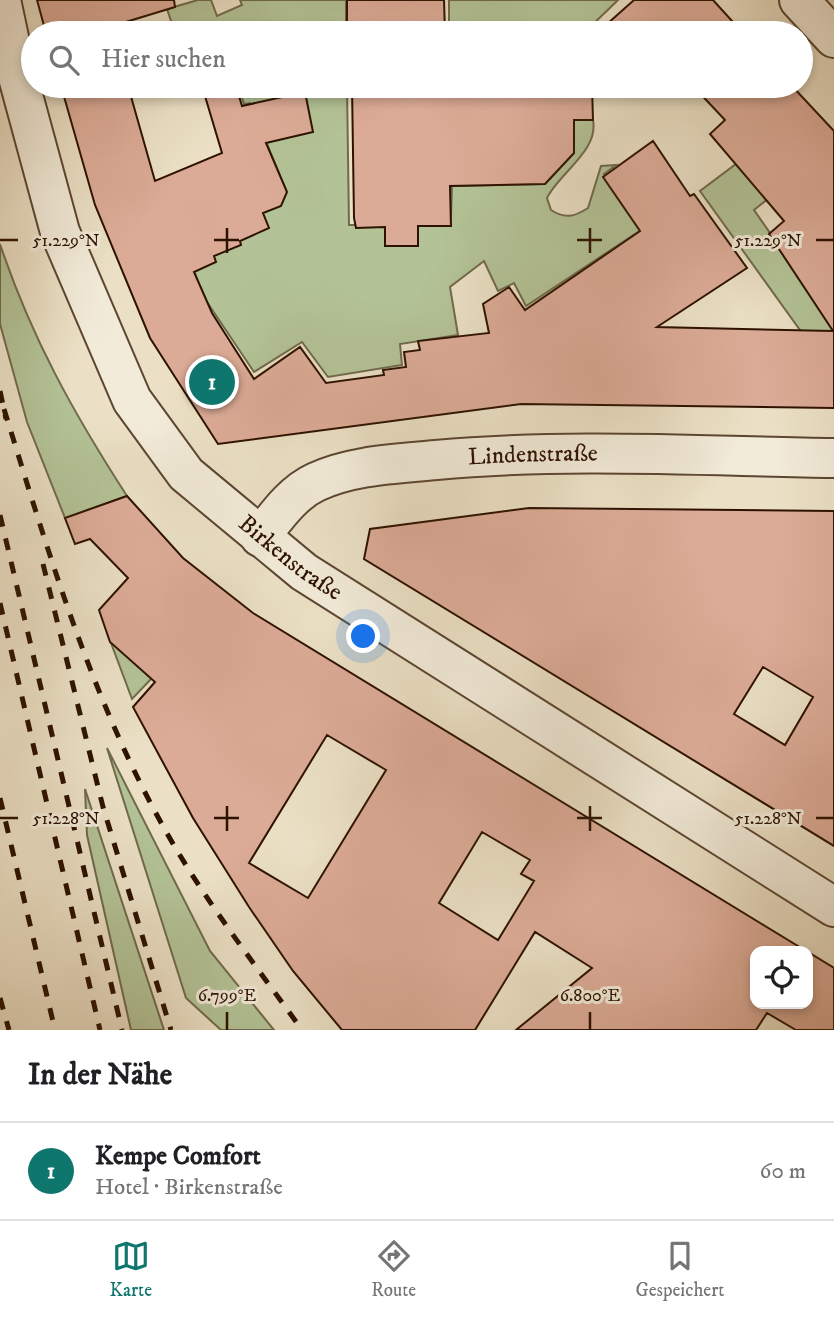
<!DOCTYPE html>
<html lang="de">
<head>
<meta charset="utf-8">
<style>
  :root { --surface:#fff; --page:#f2f2f2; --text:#202124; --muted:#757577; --line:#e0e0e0; --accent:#0f766e }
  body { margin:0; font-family:"IM FELL DW Pica",serif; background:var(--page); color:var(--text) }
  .controls { position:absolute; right:21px; bottom:21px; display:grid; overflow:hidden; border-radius:14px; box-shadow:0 4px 10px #0003 }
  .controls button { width:63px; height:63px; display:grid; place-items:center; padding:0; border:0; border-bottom:2px solid var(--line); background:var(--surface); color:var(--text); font:35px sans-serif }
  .you { position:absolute; left:364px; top:637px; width:24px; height:24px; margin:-18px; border:5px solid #fff; border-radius:50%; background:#1a73e8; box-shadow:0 0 0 10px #1a73e833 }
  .badge { display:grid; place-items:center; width:46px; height:46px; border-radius:50%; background:var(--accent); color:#fff; font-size:23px; font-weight:700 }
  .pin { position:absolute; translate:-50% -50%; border:4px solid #fff; box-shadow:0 2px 7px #0006 }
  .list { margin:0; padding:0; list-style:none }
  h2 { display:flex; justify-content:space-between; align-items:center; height:91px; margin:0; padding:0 28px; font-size:30px }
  h2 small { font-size:23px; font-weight:400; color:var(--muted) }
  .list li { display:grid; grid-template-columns:46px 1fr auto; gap:21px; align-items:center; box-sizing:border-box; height:98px; padding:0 28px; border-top:2px solid var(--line) }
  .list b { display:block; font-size:26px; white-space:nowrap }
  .list p { margin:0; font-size:23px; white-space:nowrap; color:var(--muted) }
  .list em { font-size:23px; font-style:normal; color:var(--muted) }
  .icon { flex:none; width:38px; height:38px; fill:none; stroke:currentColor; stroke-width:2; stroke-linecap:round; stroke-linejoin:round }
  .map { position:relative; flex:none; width:834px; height:1030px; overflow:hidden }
  .search { position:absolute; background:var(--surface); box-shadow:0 4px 10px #0003; left:21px; right:21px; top:21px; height:77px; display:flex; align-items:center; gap:18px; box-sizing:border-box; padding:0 24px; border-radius:38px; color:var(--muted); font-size:26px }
  .sheet { height:189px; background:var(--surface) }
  nav { display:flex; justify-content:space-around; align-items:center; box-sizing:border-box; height:98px; border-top:2px solid var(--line); background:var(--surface); font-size:19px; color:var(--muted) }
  nav a { display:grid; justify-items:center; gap:4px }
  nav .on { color:var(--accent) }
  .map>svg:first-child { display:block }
  .green { fill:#b3c397; stroke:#706a4c; stroke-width:2 }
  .building { fill:#dcab97; stroke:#2d1200; stroke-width:2; fill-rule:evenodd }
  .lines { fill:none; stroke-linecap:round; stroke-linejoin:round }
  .minor-casing { stroke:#5c4631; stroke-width:42 }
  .minor { stroke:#f2ebd9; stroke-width:38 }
  .rail { stroke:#2d1200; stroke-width:5; stroke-dasharray:12 12; stroke-linecap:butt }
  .ticks { fill:none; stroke:#2d1200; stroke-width:2.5 }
  .labels { text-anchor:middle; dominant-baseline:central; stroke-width:6; stroke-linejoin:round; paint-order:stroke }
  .street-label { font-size:24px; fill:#2d1200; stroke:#f2ebd9 }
  .ticks-label { font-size:18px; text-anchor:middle; fill:#2d1200; stroke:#f2ebd9; stroke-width:6; stroke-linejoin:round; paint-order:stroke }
</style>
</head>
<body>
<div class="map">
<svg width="834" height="1030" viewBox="0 0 834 1030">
  <rect width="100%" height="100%" fill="#ebe0c5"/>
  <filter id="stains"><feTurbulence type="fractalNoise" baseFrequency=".00286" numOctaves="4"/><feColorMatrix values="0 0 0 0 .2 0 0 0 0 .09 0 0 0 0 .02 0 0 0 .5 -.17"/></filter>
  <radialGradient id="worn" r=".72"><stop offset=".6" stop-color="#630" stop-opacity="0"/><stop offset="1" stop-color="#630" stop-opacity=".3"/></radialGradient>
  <path class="green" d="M198 0H211L217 16 242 5 240 0H346V33H175L167 9Z
    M449 0H618L584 33H449Z
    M238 86H347L349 225H385L386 245H418V226H446L451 217 452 186 545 184 574 153V120H593C599 151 559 173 547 198L551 210C565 219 574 217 588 208L601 166 616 165 604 174 641 230 526 306 514 283 498 291 484 261 450 287 458 335 400 344 402 365 328 377 302 342 254 372 203 296 192 265 231 221 282 198 286 190 250 103 244 104Z
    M736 164 784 186 754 210 834 325V338L805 337 700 191Z
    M0 244C31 337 74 414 127 496L65 518 27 422 0 324Z
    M108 635 153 677 132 699Z
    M107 748 210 951 274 1030H221L186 998Z
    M85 789 164 1030H131L87 835Z"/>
  <path class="building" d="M37 0H174L175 7 116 25 119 33H46Z
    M347 0H444L445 33H347Z
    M634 0H713L743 33H597Z
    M61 86H128L155 181 222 153 202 86H236L242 106 305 92 313 132 266 143 287 192 281 206 263 213 269 228 240 241 241 245 214 256 216 262 194 272 212 313 254 379 300 347 326 383 384 375 383 370 406 367 404 352 420 350 418 341 489 333 483 304 509 287 525 310 640 231 603 177 653 141 690 196 694 194 747 268 657 327 833 331 769 234 784 221 710 134 725 120 693 86H792L834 131V408L521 404 218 444 150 338 95 205Z
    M352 86H592L593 120H574V153L545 184 450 186 451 226H418V246H385V227L356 228 354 218Z
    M127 496 183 558 253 613 806 951H755V1004H808V952L834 968V1030H796L767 1013 756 1030H516L592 968 535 932 475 1030H342L293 971 249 907 193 818 133 707 155 682 110 642 99 610 128 578 90 539 75 544 65 518ZM327 735 386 770 308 898 249 863ZM482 832 530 860 521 874 534 881 498 940 439 903Z
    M529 508 834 511V846L364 559 370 529ZM763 667 813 697 785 745 734 714Z"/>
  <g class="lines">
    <defs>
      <g id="minor">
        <path id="s1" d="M1 0 15 66 60 232 132 400 186 474 304 572 834 907"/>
        <path d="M799 0 834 38"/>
        <path id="s2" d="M260 537C276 517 292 493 316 482 353 465 395 464 436 460 568 448 702 456 834 458"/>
      </g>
    </defs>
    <use href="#minor" class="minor-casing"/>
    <use href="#minor" class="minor"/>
    <path class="rail" d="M0 391 6 419
      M4 409C53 567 100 729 189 870 224 925 264 977 302 1030
      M0 515 122 1030
      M43 564 103 807 171 1030
      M0 603 100 1030
      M0 798 55 1030
      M0 998 9 1030"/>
  </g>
  <path class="ticks" d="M227 228V253M590 228V253M0 240H18M214 240H239M577 240H602M816 240H834M227 806V831M590 806V831M0 818H18M214 818H239M577 818H602M816 818H834M227 1012V1030M590 1012V1030"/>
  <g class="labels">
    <g class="street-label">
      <text stroke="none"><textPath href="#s2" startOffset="299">Lindenstraße</textPath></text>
      <text stroke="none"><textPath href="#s1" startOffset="648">Birkenstraße</textPath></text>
    </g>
  </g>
  <g class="ticks-label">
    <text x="66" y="246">51.229°N</text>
    <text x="768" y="246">51.229°N</text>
    <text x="66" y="824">51.228°N</text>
    <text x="768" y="824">51.228°N</text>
    <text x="227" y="1001">6.799°E</text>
    <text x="590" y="1001">6.800°E</text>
  </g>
  <rect width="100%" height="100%" filter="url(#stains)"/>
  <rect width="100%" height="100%" fill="url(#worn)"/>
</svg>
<div class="controls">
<button><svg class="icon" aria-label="locate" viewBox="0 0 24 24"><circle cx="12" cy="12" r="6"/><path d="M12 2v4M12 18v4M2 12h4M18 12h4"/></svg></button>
</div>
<div class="you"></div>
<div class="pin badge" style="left:212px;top:382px">1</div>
<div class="search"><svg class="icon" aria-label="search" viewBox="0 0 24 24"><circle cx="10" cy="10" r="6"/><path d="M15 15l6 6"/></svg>Hier suchen</div>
</div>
<section class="sheet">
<h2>In der Nähe<small></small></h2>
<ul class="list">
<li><span class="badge">1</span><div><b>Kempe Comfort</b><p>Hotel · Birkenstraße</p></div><em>60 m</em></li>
</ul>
</section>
<nav>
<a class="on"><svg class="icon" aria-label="map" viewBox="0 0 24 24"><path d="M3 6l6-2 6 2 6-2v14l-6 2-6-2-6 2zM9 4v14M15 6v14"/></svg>Karte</a>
<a><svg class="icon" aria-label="directions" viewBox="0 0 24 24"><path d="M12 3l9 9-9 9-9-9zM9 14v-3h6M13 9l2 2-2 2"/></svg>Route</a>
<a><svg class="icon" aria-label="saved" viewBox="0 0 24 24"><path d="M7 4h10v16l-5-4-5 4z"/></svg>Gespeichert</a>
</nav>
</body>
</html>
